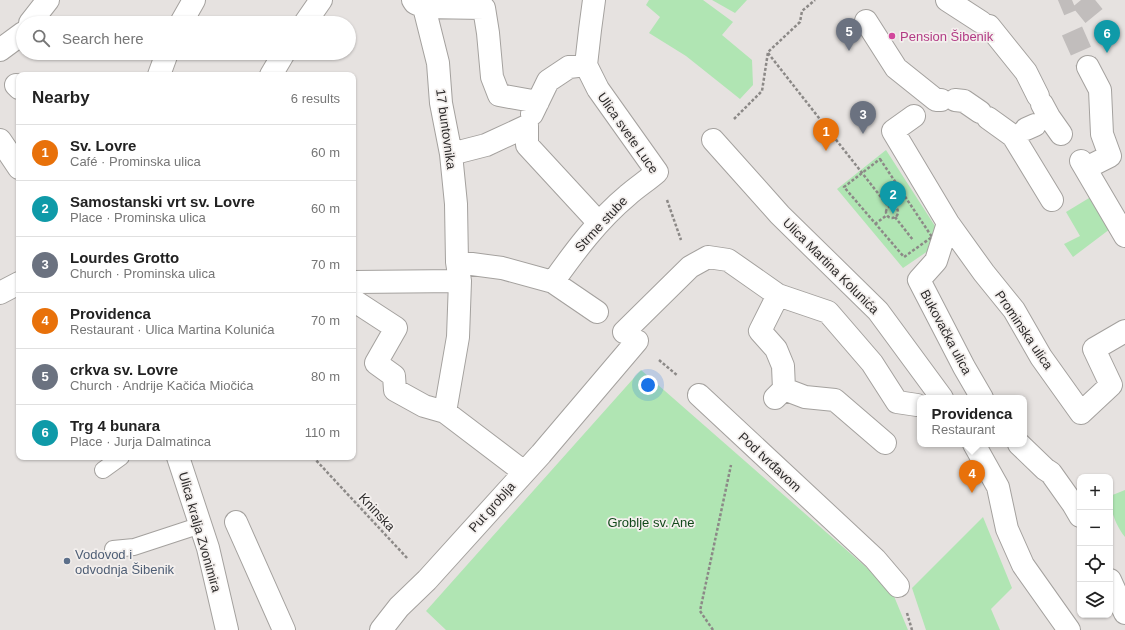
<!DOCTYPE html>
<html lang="en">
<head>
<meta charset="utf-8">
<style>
  :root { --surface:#fff; --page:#f2f2f2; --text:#222; --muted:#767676; --line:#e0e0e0; --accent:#1379c4 }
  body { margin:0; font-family:Helvetica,sans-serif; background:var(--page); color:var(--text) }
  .controls { position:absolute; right:12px; bottom:12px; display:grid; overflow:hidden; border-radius:8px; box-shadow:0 1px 3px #0004 }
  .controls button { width:36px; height:36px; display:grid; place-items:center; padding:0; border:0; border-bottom:1px solid var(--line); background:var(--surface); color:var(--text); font:20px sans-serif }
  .you { position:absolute; left:648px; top:385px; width:14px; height:14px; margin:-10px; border:3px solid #fff; border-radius:50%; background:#1a73e8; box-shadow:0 0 0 6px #1a73e833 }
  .badge { display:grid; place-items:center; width:26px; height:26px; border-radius:50%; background:var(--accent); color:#fff; font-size:13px; font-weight:700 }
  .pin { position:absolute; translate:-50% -33px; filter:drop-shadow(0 1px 2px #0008) }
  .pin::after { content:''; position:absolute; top:21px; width:14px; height:12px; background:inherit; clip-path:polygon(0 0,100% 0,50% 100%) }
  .popup { position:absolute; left:917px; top:395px; width:110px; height:52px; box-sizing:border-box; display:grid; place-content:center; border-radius:8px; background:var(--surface); filter:drop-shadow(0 1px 3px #0005); font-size:13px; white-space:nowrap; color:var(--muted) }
  .popup b { font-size:15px; color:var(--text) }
  .popup::after { content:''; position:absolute; left:50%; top:100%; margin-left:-8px; border:8px solid transparent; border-top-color:var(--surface) }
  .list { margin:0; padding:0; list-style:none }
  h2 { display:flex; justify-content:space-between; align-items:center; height:52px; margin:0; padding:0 16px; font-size:17px }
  h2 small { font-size:13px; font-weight:400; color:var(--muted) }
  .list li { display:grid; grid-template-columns:26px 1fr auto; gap:12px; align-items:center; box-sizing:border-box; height:56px; padding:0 16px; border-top:1px solid var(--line) }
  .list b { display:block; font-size:15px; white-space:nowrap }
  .list p { margin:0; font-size:13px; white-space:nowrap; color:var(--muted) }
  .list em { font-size:13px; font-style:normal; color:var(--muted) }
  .icon { flex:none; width:22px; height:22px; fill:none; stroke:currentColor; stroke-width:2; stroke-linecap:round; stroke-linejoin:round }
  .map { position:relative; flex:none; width:1125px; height:630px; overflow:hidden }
  .search { position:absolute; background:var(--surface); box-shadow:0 1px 3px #0004; left:16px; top:16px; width:340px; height:44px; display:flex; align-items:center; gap:10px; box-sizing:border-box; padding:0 14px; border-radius:22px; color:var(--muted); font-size:15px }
  .panel { position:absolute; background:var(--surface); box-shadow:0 1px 3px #0004; left:16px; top:72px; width:340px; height:388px; border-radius:8px }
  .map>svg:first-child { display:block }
  .green { fill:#b0e5b3 }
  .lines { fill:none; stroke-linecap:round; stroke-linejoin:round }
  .street-tunnel { stroke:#c1bdbc; stroke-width:22; stroke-dasharray:22 11; stroke-linecap:butt }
  .lane-casing { stroke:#a4a19e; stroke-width:18 }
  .street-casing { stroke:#a4a19e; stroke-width:24 }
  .secondary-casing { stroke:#a4a19e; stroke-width:24 }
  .path { stroke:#8c8987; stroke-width:2.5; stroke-dasharray:3 2; stroke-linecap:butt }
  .lane { stroke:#fff; stroke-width:16 }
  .street { stroke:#fff; stroke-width:22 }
  .secondary { stroke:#fff; stroke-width:22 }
  .hotel-dot { fill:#d1479c; stroke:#f3efed; stroke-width:1.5 }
  .service-dot { fill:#5c6f8a; stroke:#f3efed; stroke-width:1.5 }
  .labels { text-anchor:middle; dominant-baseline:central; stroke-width:3.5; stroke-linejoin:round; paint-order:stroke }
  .hotel-label { font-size:13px; fill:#b23c85; stroke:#f3efed; text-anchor:start }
  .street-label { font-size:13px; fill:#2d2b2b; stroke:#f3efed }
  .park-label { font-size:13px; fill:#11491a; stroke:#f3efed }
  .service-label { font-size:13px; fill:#4e5e75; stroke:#f3efed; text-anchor:start }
</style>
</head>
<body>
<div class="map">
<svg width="1125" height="630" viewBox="0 0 1125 630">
  <rect width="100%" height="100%" fill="#e6e2e0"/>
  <path class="green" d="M649 0H703L733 22 722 35 752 60 753 85 740 99 686 56 649 33 660 17 646 5Z
    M712 0H747L735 13Z
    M886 150 944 240 903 268 837 189Z
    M1094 195 1110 229 1073 257 1064 244 1080 236 1066 212Z
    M641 370 891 589 908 630H446L426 611Z
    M1125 490V537C1116 526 1110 510 1110 496Z
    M983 517 1012 588 991 609 1000 630H926L912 588Z"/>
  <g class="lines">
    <path class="street-tunnel" d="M1081 0 1094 16
      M1060 5 1072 0
      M1072 31 1088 67"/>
    <defs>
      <path id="lane" d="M103 470 121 457
        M113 549 134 547 201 525"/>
      <path id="street" d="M413 0 415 3 424 7 438 63 441 103 451 154 456 204 457 262 460 281 458 337 445 412 524 472
        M947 0 981 22
        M424 7 484 8 488 33 492 77 499 95 538 102
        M866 21 896 68 936 100H941
        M30 23 48 0
        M181 23 194 0
        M305 23 321 0
        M989 26 1026 72 1038 96
        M0 50 23 33
        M159 75 167 53
        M271 75 284 53
        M16 85 19 88
        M955 100 964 101 980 112
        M1042 104 1049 117 1061 134
        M532 114 548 81 569 67 586 65
        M914 116 893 131 948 223 984 273 1014 310 1041 357 1081 413 1111 385 1094 349 1125 331
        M988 118 1013 136 1052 200
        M1026 129 1035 125
        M713 140 780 215 878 311 942 398
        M451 154 486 145 527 126V145L599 223
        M1081 161 1125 236
        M1086 168 1110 156 1102 134 1100 90 1088 67
        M948 223 936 261 919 280 964 367 982 398
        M457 262 502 268 553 282 597 312
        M353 282 460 281
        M553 282C575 251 598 220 628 195 637 187 648 180 657 172L598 89 586 65 590 30 594 0
        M0 293 19 283
        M353 300 396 328 376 363 394 376 395 390 424 406 445 412
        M624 332 690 267 708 257 728 260 778 295 828 312 872 363 897 402 917 405
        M784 389 805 397 835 400 885 443
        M699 395 875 559 898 586
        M775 398 784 389 783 366 776 349 760 331 778 295
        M974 444 998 487 1007 529 1023 565 1069 630
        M1019 444 1045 469 1051 473 1073 504 1080 516
        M236 522 284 630
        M1110 580 1125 613
        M381 630 399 607 427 580 541 454 637 341"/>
      <path id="secondary" d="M0 140 19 168
        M178 457 208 548 227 630"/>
    </defs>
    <use href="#lane" class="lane-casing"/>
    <use href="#street" class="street-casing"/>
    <use href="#secondary" class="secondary-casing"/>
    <path class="path" d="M768 53 888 206
      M734 119 762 91 768 52 800 22 802 11 815 0
      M880 159 932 237 904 257 844 187Z
      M667 200 681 240
      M886 212a6 6 0 1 1 12 0a6 6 0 1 1-12 0Z
      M895 217 913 240
      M875 224 887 215
      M659 360 678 376
      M313 457 408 559
      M907 613 912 630
      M713 630 700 611 731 465"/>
    <use href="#lane" class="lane"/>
    <use href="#street" class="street"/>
    <use href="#secondary" class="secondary"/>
  </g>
  <circle class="hotel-dot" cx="892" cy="36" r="4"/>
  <circle class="service-dot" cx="67" cy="561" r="4"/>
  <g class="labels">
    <g class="hotel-label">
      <text x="900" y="36">Pension Šibenik</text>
    </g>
    <g class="street-label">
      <text transform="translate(446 129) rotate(82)">17 buntovnika</text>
      <text transform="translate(628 133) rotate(55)">Ulica svete Luce</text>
      <text transform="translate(601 224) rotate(-47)">Strme stube</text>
      <text transform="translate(831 266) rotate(45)">Ulica Martina Kolunića</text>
      <text transform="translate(1024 330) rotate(56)">Prominska ulica</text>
      <text transform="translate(946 332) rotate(62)">Bukovačka ulica</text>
      <text transform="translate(770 462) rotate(43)">Pod tvrđavom</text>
      <text transform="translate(492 507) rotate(-48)">Put groblja</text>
      <text transform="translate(377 512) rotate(47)">Kninska</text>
      <text transform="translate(200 532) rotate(74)">Ulica kralja Zvonimira</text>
    </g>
    <g class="park-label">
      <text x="651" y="522">Groblje sv. Ane</text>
    </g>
    <g class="service-label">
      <text x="75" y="554">Vodovod i<tspan x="75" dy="15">odvodnja Šibenik</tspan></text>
    </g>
  </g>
</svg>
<div class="controls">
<button>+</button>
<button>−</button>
<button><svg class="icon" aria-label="locate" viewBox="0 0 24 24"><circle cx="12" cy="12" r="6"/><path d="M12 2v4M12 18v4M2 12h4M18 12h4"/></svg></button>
<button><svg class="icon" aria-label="layers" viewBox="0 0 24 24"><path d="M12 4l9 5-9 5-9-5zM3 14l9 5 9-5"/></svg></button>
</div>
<div class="you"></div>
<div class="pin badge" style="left:826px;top:151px;background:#e8710a">1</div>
<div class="pin badge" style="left:893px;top:214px;background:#0f9aa8">2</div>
<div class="pin badge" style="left:863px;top:134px;background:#6b7280">3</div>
<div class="pin badge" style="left:972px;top:493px;background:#e8710a">4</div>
<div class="popup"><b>Providenca</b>Restaurant</div>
<div class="pin badge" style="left:849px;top:51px;background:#6b7280">5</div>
<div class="pin badge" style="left:1107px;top:53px;background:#0f9aa8">6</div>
<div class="search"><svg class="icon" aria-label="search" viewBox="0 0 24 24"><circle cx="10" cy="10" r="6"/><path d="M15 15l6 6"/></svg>Search here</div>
<section class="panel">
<h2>Nearby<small>6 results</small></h2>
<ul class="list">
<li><span class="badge" style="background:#e8710a">1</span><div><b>Sv. Lovre</b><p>Café · Prominska ulica</p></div><em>60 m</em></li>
<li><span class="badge" style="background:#0f9aa8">2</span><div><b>Samostanski vrt sv. Lovre</b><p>Place · Prominska ulica</p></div><em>60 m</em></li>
<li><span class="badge" style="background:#6b7280">3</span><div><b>Lourdes Grotto</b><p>Church · Prominska ulica</p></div><em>70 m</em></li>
<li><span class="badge" style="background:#e8710a">4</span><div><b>Providenca</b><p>Restaurant · Ulica Martina Kolunića</p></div><em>70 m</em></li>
<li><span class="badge" style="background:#6b7280">5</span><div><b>crkva sv. Lovre</b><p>Church · Andrije Kačića Miočića</p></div><em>80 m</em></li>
<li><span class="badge" style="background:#0f9aa8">6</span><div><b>Trg 4 bunara</b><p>Place · Jurja Dalmatinca</p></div><em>110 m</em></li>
</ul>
</section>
</div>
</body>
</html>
